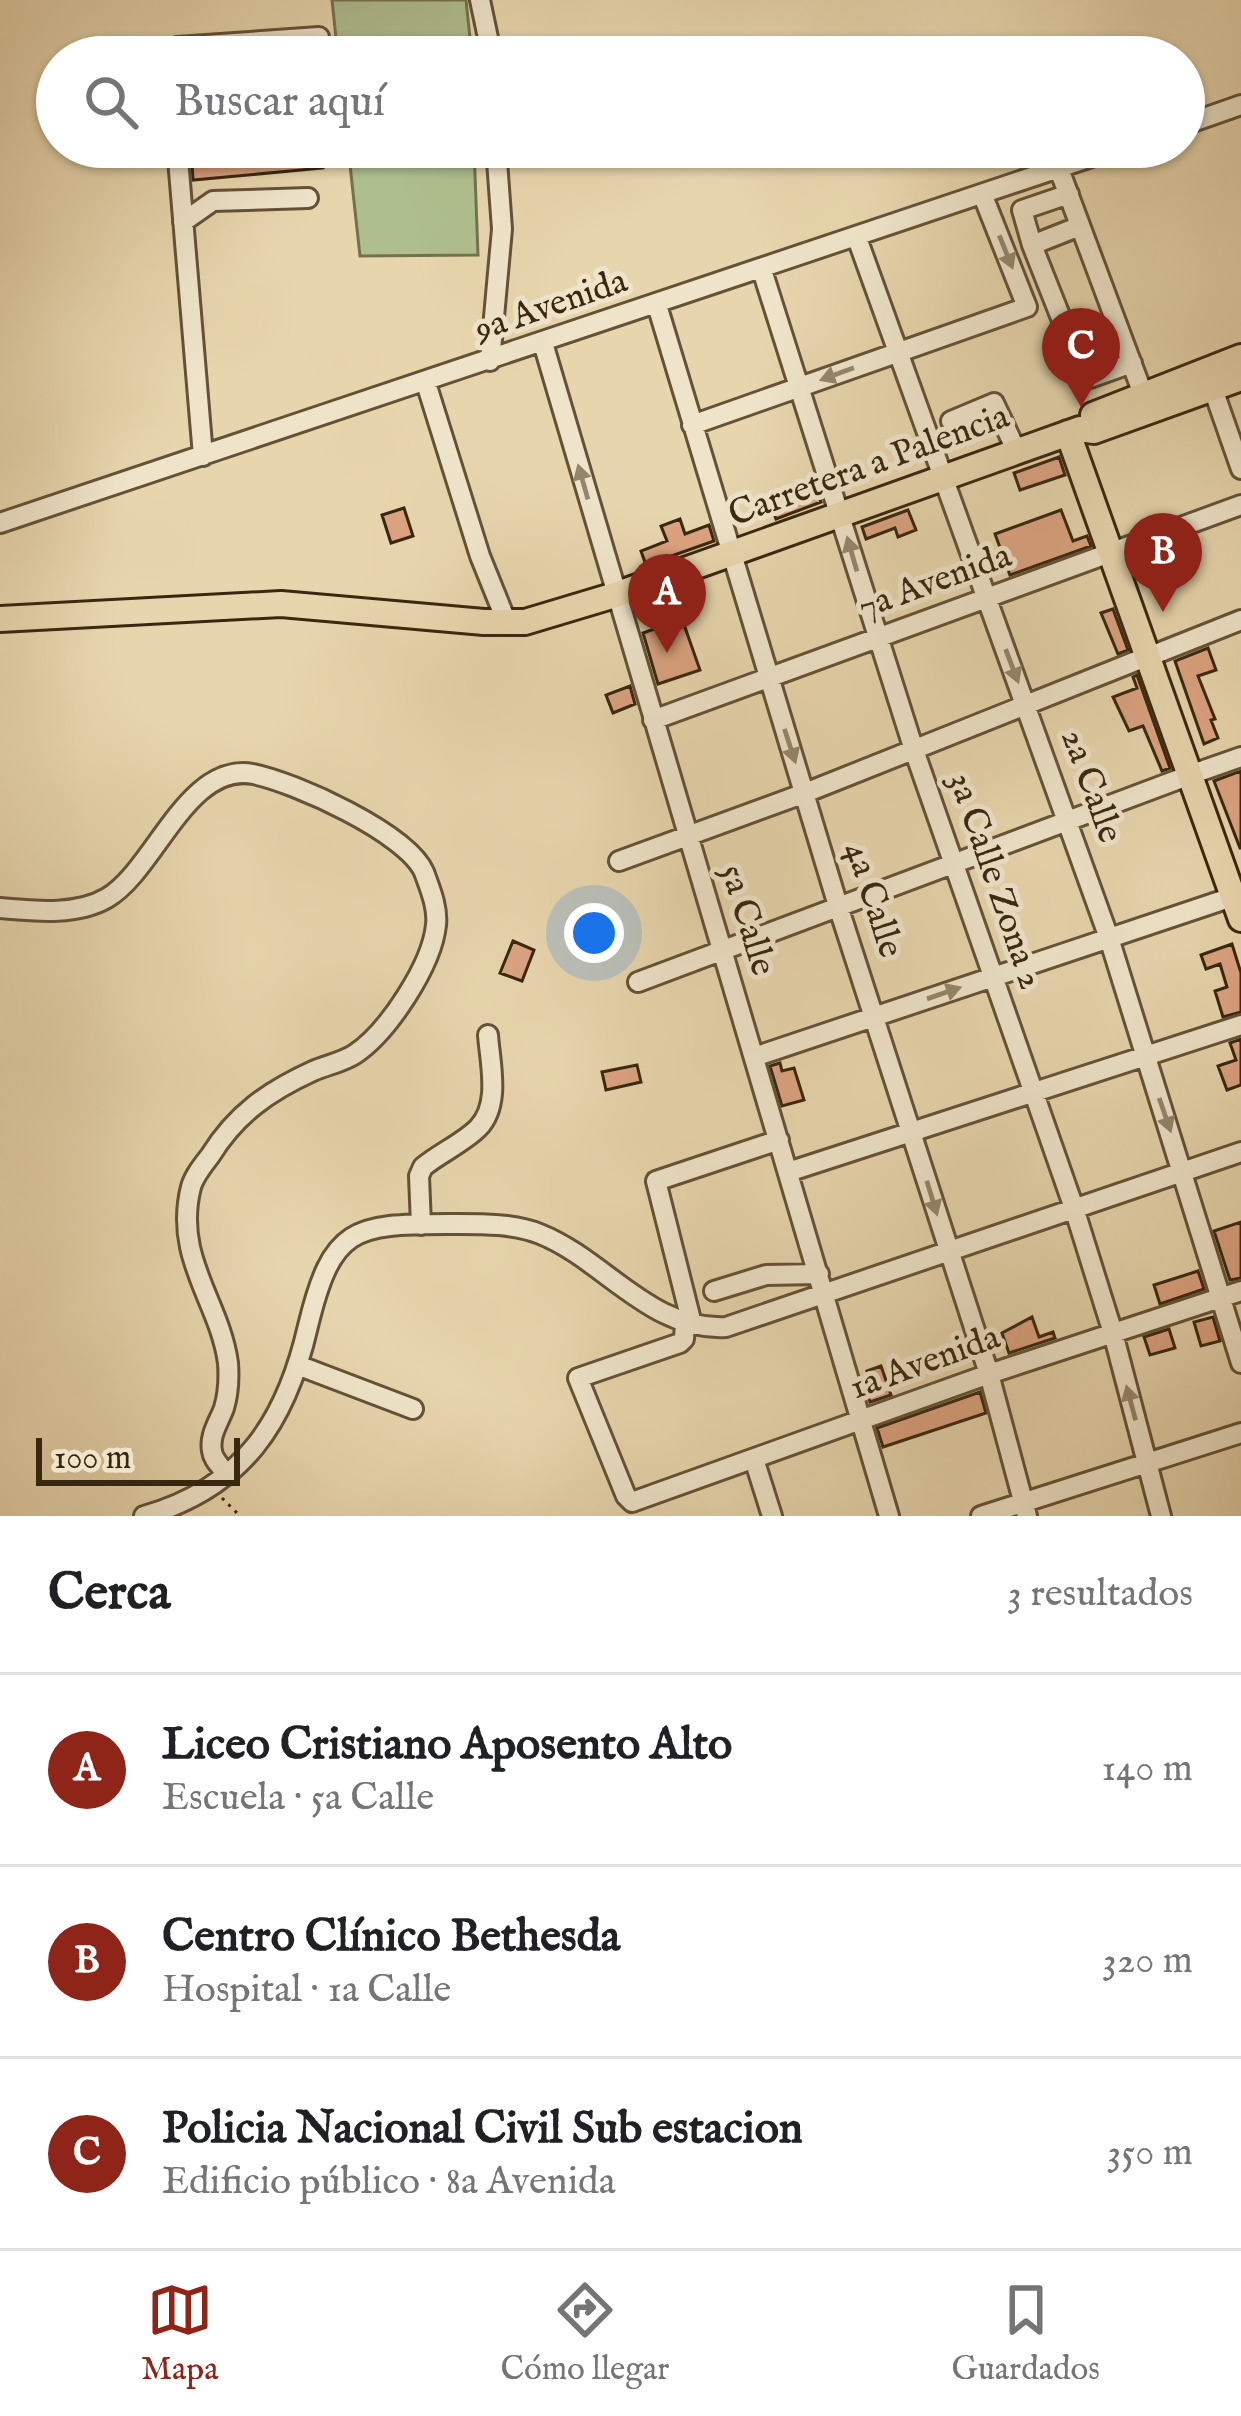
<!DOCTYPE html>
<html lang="es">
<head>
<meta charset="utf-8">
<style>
  :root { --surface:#fff; --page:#f2f2f2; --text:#202124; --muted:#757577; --line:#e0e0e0; --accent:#8f2418 }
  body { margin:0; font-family:"IM FELL English",serif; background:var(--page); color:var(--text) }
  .scale { position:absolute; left:36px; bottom:30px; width:204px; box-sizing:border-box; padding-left:12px; border:6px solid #39270f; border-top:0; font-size:33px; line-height:42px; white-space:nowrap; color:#39270f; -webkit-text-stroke:9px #efe4ca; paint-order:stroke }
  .you { position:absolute; left:594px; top:933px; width:42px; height:42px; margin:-30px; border:9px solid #fff; border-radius:50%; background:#1a73e8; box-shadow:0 0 0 18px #1a73e833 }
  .badge { display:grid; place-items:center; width:78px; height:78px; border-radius:50%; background:var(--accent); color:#fff; font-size:39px; font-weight:700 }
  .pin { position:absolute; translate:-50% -99px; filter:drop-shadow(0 3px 6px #0008) }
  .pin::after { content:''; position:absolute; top:63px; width:42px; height:36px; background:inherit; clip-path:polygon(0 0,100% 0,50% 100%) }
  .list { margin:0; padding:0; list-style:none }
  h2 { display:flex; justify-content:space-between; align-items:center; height:156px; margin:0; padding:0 48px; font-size:51px }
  h2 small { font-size:39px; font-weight:400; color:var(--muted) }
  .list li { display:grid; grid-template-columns:78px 1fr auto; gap:36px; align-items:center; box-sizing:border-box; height:192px; padding:0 48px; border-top:3px solid var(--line) }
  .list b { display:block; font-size:45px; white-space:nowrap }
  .list p { margin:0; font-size:39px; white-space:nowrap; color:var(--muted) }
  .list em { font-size:39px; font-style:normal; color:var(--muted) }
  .icon { flex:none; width:66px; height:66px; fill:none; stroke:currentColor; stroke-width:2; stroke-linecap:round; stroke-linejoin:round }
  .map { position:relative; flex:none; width:1241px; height:1516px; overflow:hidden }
  .search { position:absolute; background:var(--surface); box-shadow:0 3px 9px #0004; left:36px; right:36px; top:36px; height:132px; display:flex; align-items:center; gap:30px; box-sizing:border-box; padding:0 42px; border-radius:66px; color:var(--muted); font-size:45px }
  .sheet { height:732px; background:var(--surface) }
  nav { display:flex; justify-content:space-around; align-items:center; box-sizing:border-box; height:168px; border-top:3px solid var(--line); background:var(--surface); font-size:33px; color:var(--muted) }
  nav a { display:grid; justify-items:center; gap:6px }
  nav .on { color:var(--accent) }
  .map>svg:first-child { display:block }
  .green { fill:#afbe8e; stroke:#74724e; stroke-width:3 }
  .building { fill:#dca381; stroke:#39270f; stroke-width:3 }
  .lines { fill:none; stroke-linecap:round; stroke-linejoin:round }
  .minor-casing { stroke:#645236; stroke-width:24 }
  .major-casing { stroke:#39270f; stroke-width:30 }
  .path { stroke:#39270f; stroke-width:3; stroke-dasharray:3 6; stroke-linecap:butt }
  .minor { stroke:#efe4ca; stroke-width:18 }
  .major { stroke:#e7d5ad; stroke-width:24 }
  .oneway { fill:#94866c }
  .labels { text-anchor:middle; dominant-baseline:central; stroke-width:10; stroke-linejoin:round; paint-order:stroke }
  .street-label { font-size:36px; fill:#39270f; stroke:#efe4ca }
</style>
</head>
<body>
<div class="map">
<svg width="1241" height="1516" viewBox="0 0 1241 1516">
  <rect width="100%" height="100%" fill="#e7d5ad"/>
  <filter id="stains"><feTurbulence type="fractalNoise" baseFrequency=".00167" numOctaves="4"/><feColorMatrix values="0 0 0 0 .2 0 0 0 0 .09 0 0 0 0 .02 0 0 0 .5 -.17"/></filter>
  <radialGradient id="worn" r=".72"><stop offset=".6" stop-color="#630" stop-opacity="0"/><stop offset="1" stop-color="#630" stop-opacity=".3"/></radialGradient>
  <path class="green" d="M332 0H466L472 57H338Z
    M348 147H474L478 255 360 256Z"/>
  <path class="building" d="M191 147H321L323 168 193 180Z
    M1059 457 1065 475 1020 490 1014 473Z
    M816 487 821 502 776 519 768 497 786 491 788 497Z
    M404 508 413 536 391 543 382 515Z
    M908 510 916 530 898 537 895 528 866 539 862 527Z
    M1061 510 1073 541 1087 536 1091 546 1010 575 995 534Z
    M680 519 685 534 709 525 714 541 646 565 641 551 667 541 661 526Z
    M1113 609 1128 650 1118 654 1101 613Z
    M682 619 700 670 658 684 643 633Z
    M1208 648 1216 670 1198 676 1215 719 1211 720 1218 738 1204 744 1175 661Z
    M1137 675 1170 768 1162 771 1143 726 1129 731 1113 697 1137 688 1133 677Z
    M630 686 635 704 613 713 606 695Z
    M1241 771V848H1240L1214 781Z
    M513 941 534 950 522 981 500 973Z
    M1232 944 1241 973V1012L1223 1017 1215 991 1227 987 1220 964 1206 969 1201 955Z
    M1241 1039V1085L1227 1090 1218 1066 1236 1060 1230 1043Z
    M780 1063 782 1071 794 1068 804 1100 782 1106 770 1066Z
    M637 1065 641 1082 606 1090 602 1072Z
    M1241 1222V1278L1230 1280 1214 1231Z
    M1198 1271 1204 1289 1160 1304 1154 1285Z
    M1032 1317 1039 1337 1053 1332 1055 1338 1009 1353 1002 1333Z
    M1213 1317 1220 1341 1201 1346 1194 1322Z
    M1169 1329 1175 1348 1150 1355 1144 1337Z
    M881 1366 891 1395 870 1402 865 1388 872 1386 867 1371Z
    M980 1392 986 1413 883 1447 877 1428Z"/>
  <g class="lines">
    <defs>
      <path id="minor" d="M480 0 492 57
        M169 57 177 47 319 37
        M1184 125 1241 105
        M177 147 203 456
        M1059 169 1143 394
        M1069 194 1022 210 1032 245 1080 226
        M183 222 213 201 308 198
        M857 238 1109 938 1241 1363
        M1032 245 1084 376 1090 378 1132 363
        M762 270 914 750 1074 1208 1113 1333 1161 1516
        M657 305 839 909 989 1374 1027 1516
        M543 343 889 1516
        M490 361 502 229 496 147
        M426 383 480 556 507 623
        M1213 389 1241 469
        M951 421 994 403 1017 452
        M692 425 1027 307 983 196
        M0 523 1121 147
        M1158 653 1241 620
        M653 720 1241 505
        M1201 771 1241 757
        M619 861 805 793 1146 657
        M0 908C34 911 76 916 107 898 155 870 187 762 253 774 294 782 407 833 424 872 430 889 438 907 436 925 432 965 388 1032 355 1054 343 1062 327 1065 313 1071 269 1091 236 1114 210 1156 203 1165 194 1176 191 1187 173 1258 220 1302 228 1363 229 1377 228 1395 224 1408 219 1422 209 1435 212 1451 213 1460 221 1466 226 1474
        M638 982 1190 775
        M754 1057 1241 894
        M788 1172 1241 1025
        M421 1225 419 1176 423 1167C440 1153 463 1143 478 1128 501 1105 490 1063 488 1035
        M714 1291 766 1275 819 1274
        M685 1322 684 1339 680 1343 578 1378 626 1496 632 1502 989 1374 1241 1291
        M692 1324 656 1181 779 1140
        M300 1366 413 1409
        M754 1459 772 1516
        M144 1516C243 1488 286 1422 308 1326 332 1227 353 1224 449 1224 478 1224 513 1223 540 1234 605 1260 650 1331 726 1327L1241 1152
        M981 1516 1241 1433"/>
      <path id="major" d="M1093 415 1241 357
        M1068 433 1241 919
        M0 619 281 604 484 622H525L615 595 1080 429 1094 431 1241 378"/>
    </defs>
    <use href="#minor" class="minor-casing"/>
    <use href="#major" class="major-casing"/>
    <path class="path" d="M222 1498 240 1516"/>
    <use href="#minor" class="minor"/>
    <use href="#major" class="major"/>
  </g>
  <defs><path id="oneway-solid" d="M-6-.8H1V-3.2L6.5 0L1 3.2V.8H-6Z" transform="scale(3)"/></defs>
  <g class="oneway">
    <use href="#oneway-solid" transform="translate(1006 252) rotate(68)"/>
    <use href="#oneway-solid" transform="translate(837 374) rotate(160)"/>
    <use href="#oneway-solid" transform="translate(583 482) rotate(-106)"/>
    <use href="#oneway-solid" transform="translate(852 554) rotate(-106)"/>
    <use href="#oneway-solid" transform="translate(1012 666) rotate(69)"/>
    <use href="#oneway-solid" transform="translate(790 746) rotate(72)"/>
    <use href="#oneway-solid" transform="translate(944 993) rotate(-19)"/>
    <use href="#oneway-solid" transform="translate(1165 1115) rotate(71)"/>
    <use href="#oneway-solid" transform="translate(932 1198) rotate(73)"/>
    <use href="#oneway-solid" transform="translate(1131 1403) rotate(-105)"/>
  </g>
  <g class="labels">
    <g class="street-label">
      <text transform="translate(551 306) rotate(-19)">9a Avenida</text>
      <text transform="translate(869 466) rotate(-20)">Carretera a Palencia</text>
      <text transform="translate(935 582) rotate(-20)">7a Avenida</text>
      <text transform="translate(1091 786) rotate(70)">2a Calle</text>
      <text transform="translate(995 881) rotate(71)">3a Calle Zona 2</text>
      <text transform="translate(873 900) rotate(72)">4a Calle</text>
      <text transform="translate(747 920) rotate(73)">5a Calle</text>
      <text transform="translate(925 1363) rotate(-20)">1a Avenida</text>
    </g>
  </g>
  <rect width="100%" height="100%" filter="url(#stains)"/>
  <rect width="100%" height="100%" fill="url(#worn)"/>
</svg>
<div class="scale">100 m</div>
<div class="you"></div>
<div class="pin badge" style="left:667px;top:653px">A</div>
<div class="pin badge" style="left:1163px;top:612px">B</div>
<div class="pin badge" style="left:1081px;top:407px">C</div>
<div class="search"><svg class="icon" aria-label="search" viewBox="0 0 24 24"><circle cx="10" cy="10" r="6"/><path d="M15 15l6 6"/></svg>Buscar aquí</div>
</div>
<section class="sheet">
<h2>Cerca<small>3 resultados</small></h2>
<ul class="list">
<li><span class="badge">A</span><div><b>Liceo Cristiano Aposento Alto</b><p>Escuela · 5a Calle</p></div><em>140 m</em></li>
<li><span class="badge">B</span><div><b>Centro Clínico Bethesda</b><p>Hospital · 1a Calle</p></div><em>320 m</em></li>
<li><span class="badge">C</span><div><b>Policia Nacional Civil Sub estacion</b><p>Edificio público · 8a Avenida</p></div><em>350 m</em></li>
</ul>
</section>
<nav>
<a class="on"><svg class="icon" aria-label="map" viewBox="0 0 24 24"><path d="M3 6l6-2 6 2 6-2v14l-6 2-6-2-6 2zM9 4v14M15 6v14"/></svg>Mapa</a>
<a><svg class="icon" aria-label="directions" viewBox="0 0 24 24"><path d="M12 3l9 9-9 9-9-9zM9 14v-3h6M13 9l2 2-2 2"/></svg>Cómo llegar</a>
<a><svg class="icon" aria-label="saved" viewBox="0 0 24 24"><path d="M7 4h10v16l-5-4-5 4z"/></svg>Guardados</a>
</nav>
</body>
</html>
